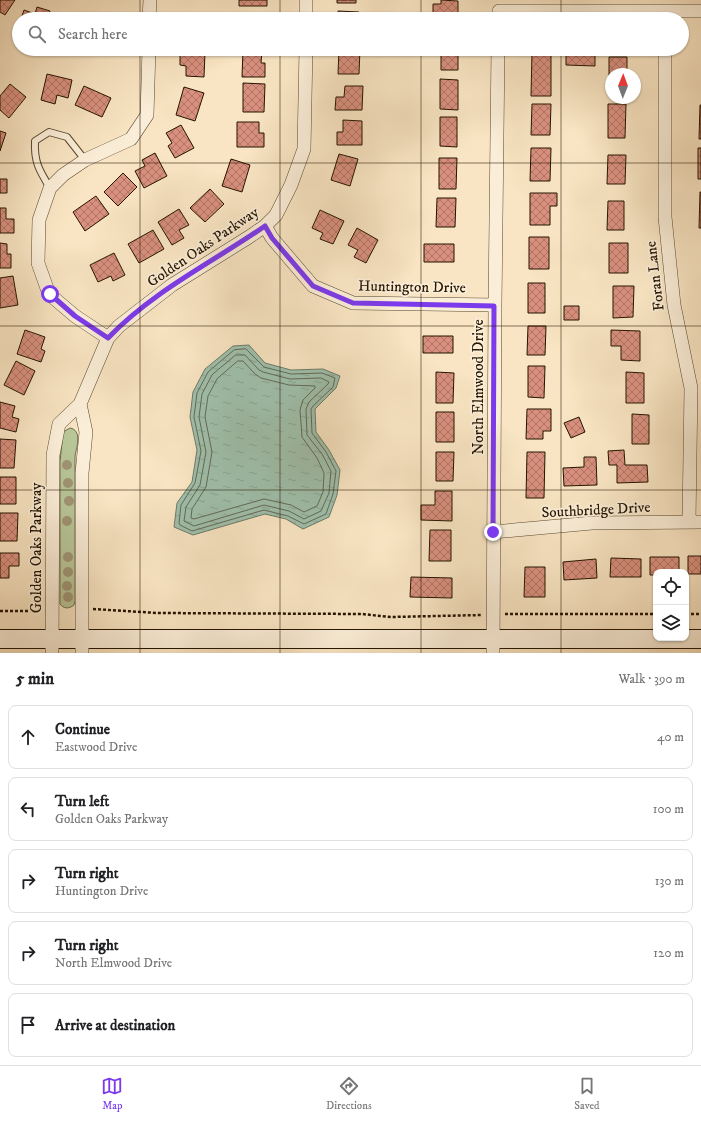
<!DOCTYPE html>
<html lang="en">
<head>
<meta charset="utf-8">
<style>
  :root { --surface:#fff; --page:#f2f2f2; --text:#202124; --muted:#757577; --line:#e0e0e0; --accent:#7c3aed }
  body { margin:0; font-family:"IM FELL DW Pica",serif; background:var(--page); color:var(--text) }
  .controls { position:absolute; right:12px; bottom:12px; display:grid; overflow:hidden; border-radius:8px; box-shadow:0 1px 3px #0004 }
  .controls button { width:36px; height:36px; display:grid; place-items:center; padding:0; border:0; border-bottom:1px solid var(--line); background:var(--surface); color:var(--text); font:20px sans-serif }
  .compass { position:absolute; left:605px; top:68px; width:36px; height:36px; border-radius:50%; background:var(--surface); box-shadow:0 1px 3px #0004; rotate:1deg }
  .stop { position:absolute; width:12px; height:12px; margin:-9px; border:3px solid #7c3aed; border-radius:50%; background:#fff }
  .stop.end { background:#7c3aed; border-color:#fff; box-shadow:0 1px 4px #0008 }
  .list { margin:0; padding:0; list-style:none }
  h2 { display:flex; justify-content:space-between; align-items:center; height:52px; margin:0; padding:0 16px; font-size:17px }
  h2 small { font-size:13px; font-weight:400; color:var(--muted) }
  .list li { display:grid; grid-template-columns:26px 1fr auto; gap:12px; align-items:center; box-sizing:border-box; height:64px; margin:0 8px 8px; padding:0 8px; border:1px solid var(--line); border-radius:8px }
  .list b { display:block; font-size:15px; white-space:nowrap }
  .list p { margin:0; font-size:13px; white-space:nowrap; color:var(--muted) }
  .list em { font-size:13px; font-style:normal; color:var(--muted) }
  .icon { flex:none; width:22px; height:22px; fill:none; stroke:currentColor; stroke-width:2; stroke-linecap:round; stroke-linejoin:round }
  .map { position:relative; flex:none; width:701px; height:653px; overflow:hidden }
  .search { position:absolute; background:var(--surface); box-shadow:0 1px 3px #0004; left:12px; right:12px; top:12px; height:44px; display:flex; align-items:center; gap:10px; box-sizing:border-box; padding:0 14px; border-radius:22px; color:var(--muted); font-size:15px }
  .sheet { height:412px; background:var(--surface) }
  nav { display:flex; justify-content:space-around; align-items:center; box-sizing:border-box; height:56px; border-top:1px solid var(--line); background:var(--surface); font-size:11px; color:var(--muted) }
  nav a { display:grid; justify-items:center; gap:2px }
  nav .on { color:var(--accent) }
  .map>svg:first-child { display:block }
  .grass { fill:#b8c698; stroke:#6e6d4c }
  .water { fill:url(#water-ripples); stroke:#6e7b68 }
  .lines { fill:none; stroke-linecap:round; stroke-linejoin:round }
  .shore { stroke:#626a56; stroke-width:1 }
  .building { fill:url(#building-cross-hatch); stroke:#241400 }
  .lane-casing { stroke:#594831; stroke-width:8 }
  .street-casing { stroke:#594831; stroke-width:14 }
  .secondary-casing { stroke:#241400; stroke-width:20 }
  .path { stroke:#241400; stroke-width:2.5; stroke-dasharray:3 2; stroke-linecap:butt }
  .lane { stroke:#fbeed8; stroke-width:6 }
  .street { stroke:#fbeed8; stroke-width:13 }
  .secondary { stroke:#fbeed8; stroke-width:18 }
  .tree { fill:#a09475 }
  .route { stroke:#7c3aed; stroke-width:5 }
  .grid { fill:none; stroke:#241400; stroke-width:1; stroke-opacity:0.55 }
  .labels { text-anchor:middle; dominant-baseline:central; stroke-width:3.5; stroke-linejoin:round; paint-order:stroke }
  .street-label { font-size:15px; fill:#241400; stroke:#fbeed8 }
</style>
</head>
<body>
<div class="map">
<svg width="701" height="653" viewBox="0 0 701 653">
  <defs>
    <pattern id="water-ripples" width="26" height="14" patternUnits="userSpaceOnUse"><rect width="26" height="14" fill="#9fc0ad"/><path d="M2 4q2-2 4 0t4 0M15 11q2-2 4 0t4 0" fill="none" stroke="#89a493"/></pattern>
    <pattern id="building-cross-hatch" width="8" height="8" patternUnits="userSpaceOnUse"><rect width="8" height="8" fill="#d9907e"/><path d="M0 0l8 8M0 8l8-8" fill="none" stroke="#b07465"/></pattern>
  </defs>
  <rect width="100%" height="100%" fill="#f9e5c3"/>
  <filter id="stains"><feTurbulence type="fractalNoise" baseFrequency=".005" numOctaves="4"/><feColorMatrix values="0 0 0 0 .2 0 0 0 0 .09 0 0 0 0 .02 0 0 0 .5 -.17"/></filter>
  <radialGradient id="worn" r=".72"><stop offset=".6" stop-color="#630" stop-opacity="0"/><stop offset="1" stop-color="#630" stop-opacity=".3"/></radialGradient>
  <path class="grass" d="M70 428C82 430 77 446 75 456V601L74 605C69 609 64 609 60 604V462L63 432Z"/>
  <path class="water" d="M249 345 265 363 291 370 323 369 340 376 336 388 315 409 316 432 329 450 340 470 337 495 329 517 303 529 286 519 265 514 193 535 174 527 177 503 192 482 197 450 190 417 193 392 205 369 233 346Z"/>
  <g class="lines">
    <path class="shore" d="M246 349 264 367 291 374 322 373 335 378 333 387 313 406 311 409 312 433 326 452 336 471 333 494 326 514 304 524 288 516 264 510 192 531 180 525 179 523 181 505 195 483 201 451 194 417 197 393 208 372 234 350Z
      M236 355H245L259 370 263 372 290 379 321 378 329 382 328 384 309 402 306 409 307 435 322 454 331 471 329 493 321 511 304 519 289 511 264 505 194 526 184 521 186 507 200 485 206 452 199 417 202 394 212 375Z
      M238 361H243L255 374 261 378 289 385 315 386V388L303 400 300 410 302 437 317 458 324 473 323 492 317 506 304 512 291 505 264 499 194 519 191 518 192 509 206 487 212 452 205 417 208 396 217 379Z"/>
  </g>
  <path class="building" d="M0 0H15L5 15 0 12Z
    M239 0H267V6H239Z
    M337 0H356V3H337Z
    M441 0 458 1V19H433V4H441Z
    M37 7 50 11 47 19H21L24 10 35 14Z
    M338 11 359 12V19H338Z
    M94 14H108V19H94Z
    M183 15H204V19H183Z
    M239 17H260V19H239Z
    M339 49H360L359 74H338Z
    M441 49H458V70H441Z
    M566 49H595V66L566 65Z
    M243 50 262 51 261 63H265V77H242Z
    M180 52H205L204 77 186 76V66L180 65Z
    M532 52 551 53V96H531Z
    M609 57H627V74H611V87H609Z
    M47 74 72 80 68 98 57 95 55 104 41 100Z
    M440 79 458 80V110L440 109Z
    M243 83 265 84 264 112H243Z
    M10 84 26 97 9 118 0 110V96Z
    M84 86 111 98 102 117 75 105Z
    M345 86H363L362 110H335L336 97H344Z
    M184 87 204 93 195 121 176 115Z
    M532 104H551L550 135H531Z
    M608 104H626L625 138H608Z
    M700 105H701V139H699Z
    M440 117H457V147L440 146Z
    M343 120 362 121V145H337V132H343Z
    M237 122H259V133H264V147H237Z
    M181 125 194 148 175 158 168 146 172 143 166 133Z
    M0 131 6 133 0 151Z
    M531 148H551L550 181H530Z
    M698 148H701V179H698Z
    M155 153 167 176 144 188 135 171 145 166 142 160Z
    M339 154 358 159 350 186 331 180Z
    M608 155H626L625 184H607Z
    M439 158H457L456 189H439Z
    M231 159 250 165 242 192 222 186Z
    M123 173 137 187 118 206 104 192Z
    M0 179H7V193H0Z
    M210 189 224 204 205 222 190 208Z
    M700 192H701V228H699Z
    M530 193H557V206H550V225H530Z
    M96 196 109 214 85 231 73 212Z
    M437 198H456L455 227H436Z
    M608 201H624V230H607Z
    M0 208H6V219H14V233H0Z
    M179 209 189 225 179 230 184 238 172 245 158 222Z
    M320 210 344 221 333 244 320 239 323 233 312 228Z
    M357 228 378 240 366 263 354 257 358 250 348 245Z
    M153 230 164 249 139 263 128 244Z
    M529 237H549V269H529Z
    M0 243 7 244V254H11V268H0Z
    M609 243H628V273H609Z
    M424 244H454V262H424Z
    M114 253 125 275 113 281 111 276 98 282 90 265Z
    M13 276 18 305 0 308V278Z
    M528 283H545V313H528Z
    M613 286H634L633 317 613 318Z
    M564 306H579V320H564Z
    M528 326H546L545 355H527Z
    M25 330 45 337 41 349 45 351 41 362 17 354Z
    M611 330 640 331V361L621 360V346H611Z
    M423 336H453V353H423Z
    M16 361 35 371 24 395 4 385Z
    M528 366H545L544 398 528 397Z
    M436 372 454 373 453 403H436Z
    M626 372 644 373V403H626Z
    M0 402 15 406 12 417 19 419 16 432 0 428Z
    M527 409H551V431H543V439H526Z
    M436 412H454V442H436Z
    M632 414 649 415V444H632Z
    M579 417 585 432 571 438 564 423Z
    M0 439 16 440 14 468H0Z
    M624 450 625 465H647L648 482 617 483V465H609L608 451Z
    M436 452H454L453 481H436Z
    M527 452H545L544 498H526Z
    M584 457H596L597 485 564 486 563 468 584 467Z
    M0 477H16V504H0Z
    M435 491H452V521L421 520V505H435Z
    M0 513H18L17 541H0Z
    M430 530H451V561H429Z
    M0 553H19V566H9V578H0Z
    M688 556H701V574H688Z
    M650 557H679V572H656V575H650Z
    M611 558 641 559V577H610Z
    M596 559 597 578 564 580 563 562Z
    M525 567H545V597H524Z
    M411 577 452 578V598L410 597Z"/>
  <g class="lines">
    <defs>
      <path id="lane" d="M50 188C39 170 34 162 35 141L49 132 67 137 85 160"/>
      <path id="street" d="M499 11H701
        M149 19 150 0
        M306 19V0
        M665 49V217L674 305 691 388 689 522
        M265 226 272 238 313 286 353 303 495 305
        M108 338 75 316 49 294 38 263 39 220 50 188 63 175 85 160 131 139 147 115 149 49
        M80 404 86 432 82 473V653
        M493 532 592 523 701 522
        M52 653 53 455 59 424 80 404 108 338 119 326 172 285 249 237 265 226 276 215 291 185 304 149 306 49
        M493 653 495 305 498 49"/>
      <path id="secondary" d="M0 639H701"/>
    </defs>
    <use href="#lane" class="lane-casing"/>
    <use href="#street" class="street-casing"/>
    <use href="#secondary" class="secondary-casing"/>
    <path class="path" d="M93 609 157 613 362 614 391 617 482 615
      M0 611H40
      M505 614H656
      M686 614H701"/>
    <use href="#lane" class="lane"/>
    <use href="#street" class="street"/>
    <use href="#secondary" class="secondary"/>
  </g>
  <g class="tree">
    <circle cx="67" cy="465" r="5"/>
    <circle cx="68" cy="483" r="5"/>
    <circle cx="69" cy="501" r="5"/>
    <circle cx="67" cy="521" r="5"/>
    <circle cx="68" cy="557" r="5"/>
    <circle cx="68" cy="572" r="5"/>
    <circle cx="67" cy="586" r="5"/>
    <circle cx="68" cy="597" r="5"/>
  </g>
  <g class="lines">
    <path class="route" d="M50 294 75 316 108 338C153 291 213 262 265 226L272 238 313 286 353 303 494 306 493 532"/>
  </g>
  <path class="grid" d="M140 0V19M280 0V19M421 0V19M561 0V19M140 49V653M280 49V653M421 49V653M561 49V653M0 163H701M0 326H701M0 490H701"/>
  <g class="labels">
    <g class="street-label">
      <text transform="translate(203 247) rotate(-34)">Golden Oaks Parkway</text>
      <text transform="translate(655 276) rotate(-97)">Foran Lane</text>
      <text transform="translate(412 287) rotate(1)">Huntington Drive</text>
      <text transform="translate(478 387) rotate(-90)">North Elmwood Drive</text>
      <text transform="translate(596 510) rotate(-3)">Southbridge Drive</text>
      <text transform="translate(36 548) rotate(-90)">Golden Oaks Parkway</text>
    </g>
  </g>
  <rect width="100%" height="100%" filter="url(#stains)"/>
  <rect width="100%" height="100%" fill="url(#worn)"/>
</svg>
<div class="controls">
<button><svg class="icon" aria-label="locate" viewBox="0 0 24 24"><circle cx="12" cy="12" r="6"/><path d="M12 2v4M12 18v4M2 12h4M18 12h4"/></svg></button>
<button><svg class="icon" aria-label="layers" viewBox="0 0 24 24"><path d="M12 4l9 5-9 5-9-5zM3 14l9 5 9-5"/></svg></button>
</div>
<svg class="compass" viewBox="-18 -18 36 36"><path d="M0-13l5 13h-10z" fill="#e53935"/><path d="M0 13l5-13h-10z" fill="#757577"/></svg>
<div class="stop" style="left:50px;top:294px"></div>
<div class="stop end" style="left:493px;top:532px"></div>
<div class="search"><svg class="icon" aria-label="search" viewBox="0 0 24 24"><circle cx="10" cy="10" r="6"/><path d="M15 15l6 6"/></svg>Search here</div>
</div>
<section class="sheet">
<h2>5 min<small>Walk · 390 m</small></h2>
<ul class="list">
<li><svg class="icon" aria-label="ahead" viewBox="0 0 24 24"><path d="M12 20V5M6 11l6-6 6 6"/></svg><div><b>Continue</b><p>Eastwood Drive</p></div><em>40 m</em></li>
<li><svg class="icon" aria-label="left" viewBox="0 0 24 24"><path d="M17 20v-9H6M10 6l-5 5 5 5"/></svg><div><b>Turn left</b><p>Golden Oaks Parkway</p></div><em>100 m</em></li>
<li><svg class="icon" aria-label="right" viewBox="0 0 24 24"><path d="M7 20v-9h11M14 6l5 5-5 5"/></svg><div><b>Turn right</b><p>Huntington Drive</p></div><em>130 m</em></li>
<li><svg class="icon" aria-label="right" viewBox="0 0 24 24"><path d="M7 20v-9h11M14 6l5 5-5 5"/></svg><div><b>Turn right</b><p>North Elmwood Drive</p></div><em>120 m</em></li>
<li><svg class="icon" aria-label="arrive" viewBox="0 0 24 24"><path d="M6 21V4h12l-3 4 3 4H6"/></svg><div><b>Arrive at destination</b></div></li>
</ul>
</section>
<nav>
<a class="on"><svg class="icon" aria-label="map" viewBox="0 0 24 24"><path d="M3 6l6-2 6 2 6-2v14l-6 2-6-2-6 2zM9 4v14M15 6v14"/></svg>Map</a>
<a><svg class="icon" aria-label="directions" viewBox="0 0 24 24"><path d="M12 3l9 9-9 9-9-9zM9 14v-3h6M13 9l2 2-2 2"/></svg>Directions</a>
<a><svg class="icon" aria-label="saved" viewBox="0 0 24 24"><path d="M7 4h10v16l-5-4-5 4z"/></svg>Saved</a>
</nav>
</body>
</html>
